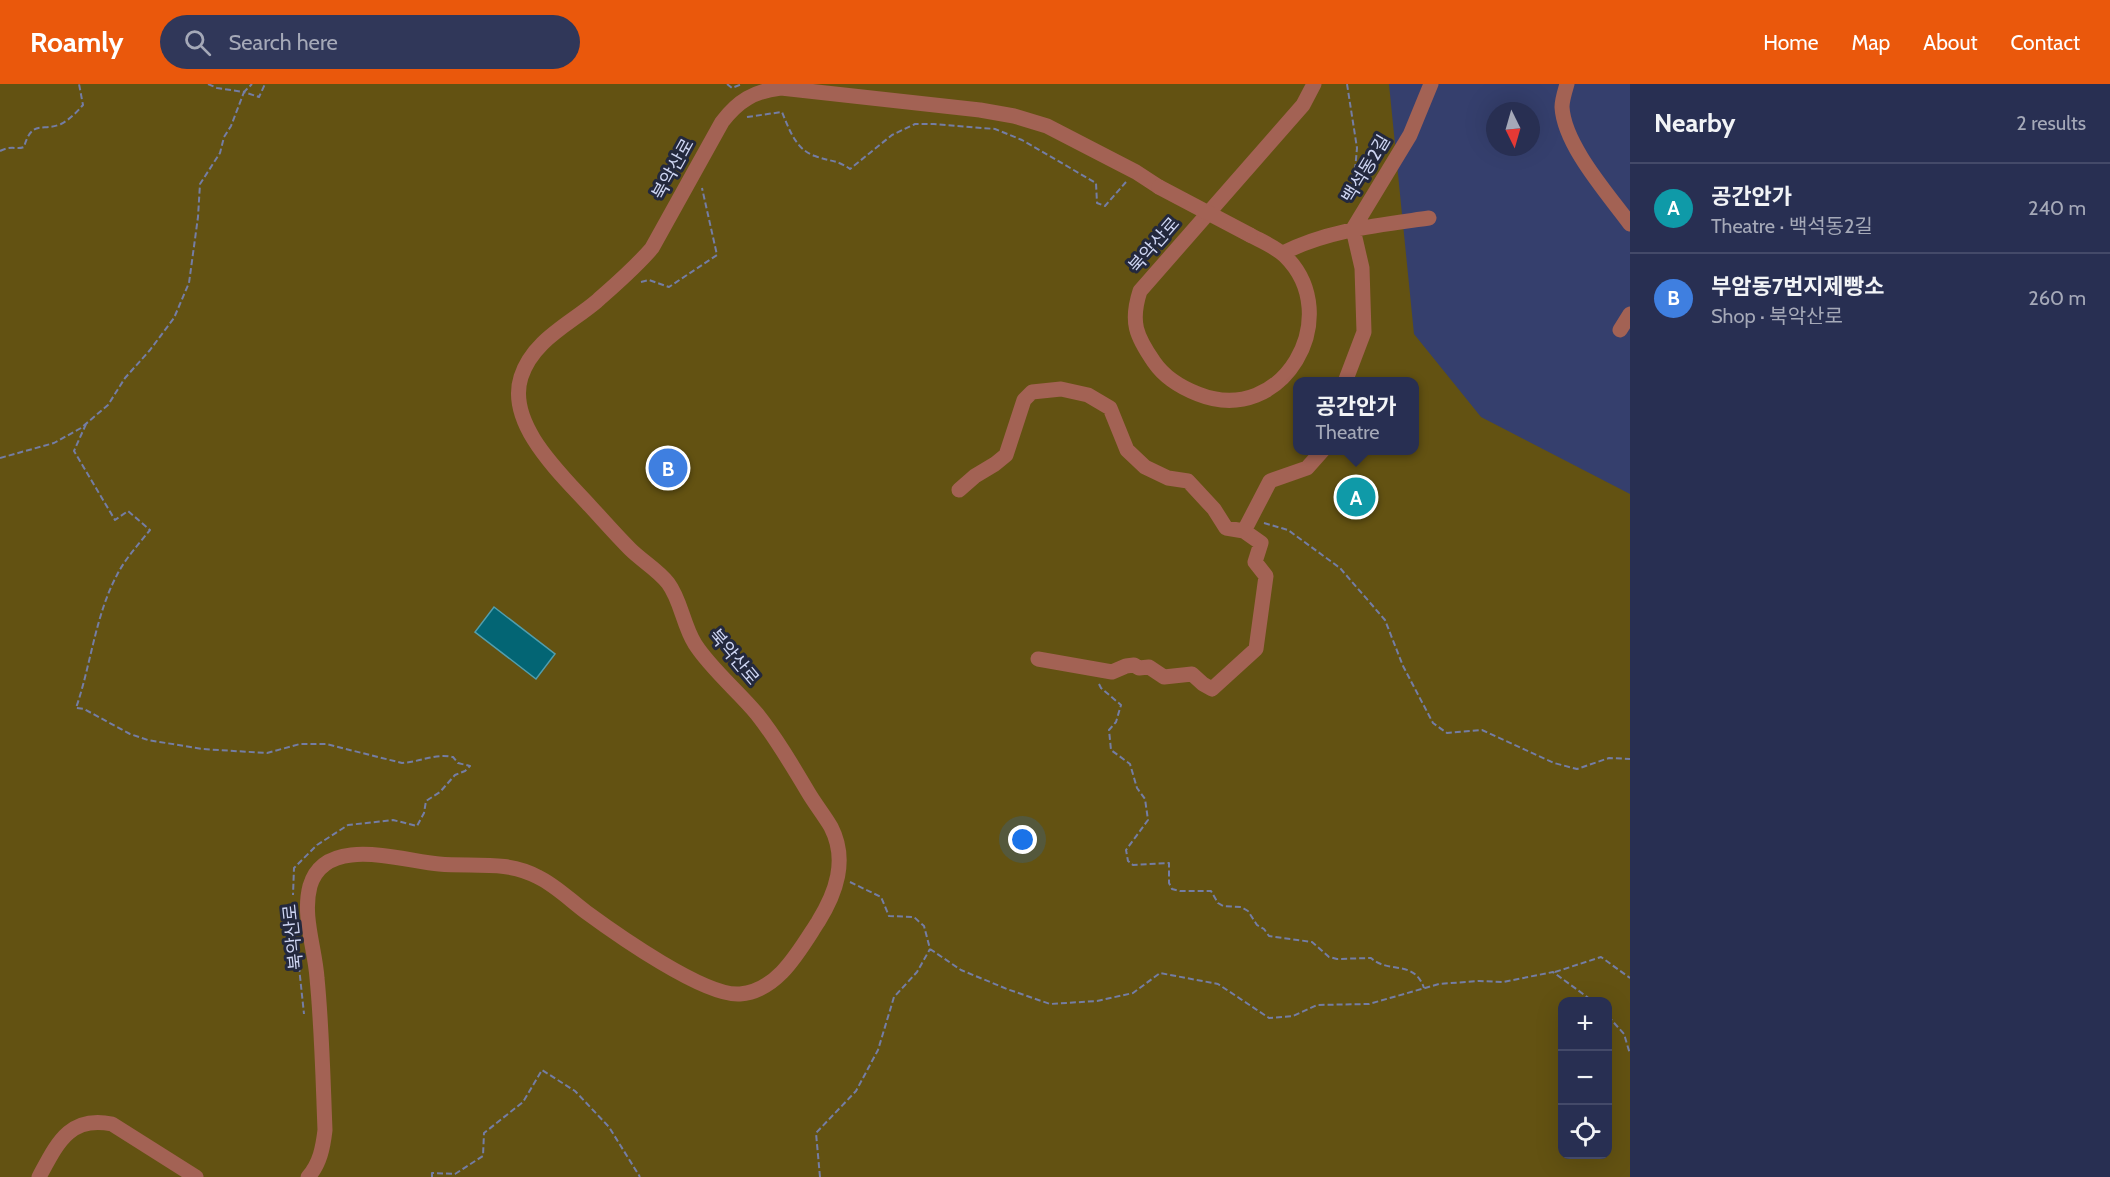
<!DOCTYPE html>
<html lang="en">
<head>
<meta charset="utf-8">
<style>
  :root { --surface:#282f52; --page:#303759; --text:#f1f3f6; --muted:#a5a9b8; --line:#444a69; --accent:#ea580c }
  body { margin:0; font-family:Cabin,"Noto Sans KR",sans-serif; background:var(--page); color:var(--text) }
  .controls { position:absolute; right:18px; bottom:18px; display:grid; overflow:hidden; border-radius:12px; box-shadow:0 6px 24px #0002 }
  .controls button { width:54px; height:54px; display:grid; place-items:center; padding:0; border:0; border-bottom:2px solid var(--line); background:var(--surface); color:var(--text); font:30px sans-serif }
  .compass { position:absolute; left:1486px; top:18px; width:54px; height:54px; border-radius:50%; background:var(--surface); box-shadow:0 6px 24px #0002; rotate:175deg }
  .you { position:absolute; left:1023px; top:756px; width:21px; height:21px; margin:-15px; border:4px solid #fff; border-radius:50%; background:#1a73e8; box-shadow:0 0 0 9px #1a73e833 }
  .badge { display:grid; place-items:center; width:39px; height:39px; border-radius:50%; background:var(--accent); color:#fff; font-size:20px; font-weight:700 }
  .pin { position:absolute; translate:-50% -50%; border:3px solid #fff; box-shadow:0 2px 6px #0006 }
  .popup { position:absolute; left:1293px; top:293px; width:126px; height:78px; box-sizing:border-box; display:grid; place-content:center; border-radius:12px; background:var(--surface); filter:drop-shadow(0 2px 4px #0005); font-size:20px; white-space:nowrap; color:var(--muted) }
  .popup b { font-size:22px; color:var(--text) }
  .popup::after { content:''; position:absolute; left:50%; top:100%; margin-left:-12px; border:12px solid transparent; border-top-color:var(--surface) }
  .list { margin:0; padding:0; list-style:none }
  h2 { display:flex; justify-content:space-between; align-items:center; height:78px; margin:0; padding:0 24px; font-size:26px }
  h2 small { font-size:20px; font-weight:400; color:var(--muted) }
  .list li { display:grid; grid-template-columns:39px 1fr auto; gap:18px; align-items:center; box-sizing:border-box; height:90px; padding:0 24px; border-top:2px solid var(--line) }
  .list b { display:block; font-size:22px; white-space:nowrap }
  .list p { margin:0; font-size:20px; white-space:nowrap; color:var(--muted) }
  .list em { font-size:20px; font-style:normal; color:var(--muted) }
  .icon { flex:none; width:33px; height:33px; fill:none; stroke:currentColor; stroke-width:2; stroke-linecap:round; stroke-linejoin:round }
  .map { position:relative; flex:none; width:1630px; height:1093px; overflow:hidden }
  header { display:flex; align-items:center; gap:36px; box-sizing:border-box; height:84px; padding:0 30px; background:var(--accent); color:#fff }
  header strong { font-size:28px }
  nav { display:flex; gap:33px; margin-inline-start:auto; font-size:21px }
  .search { width:420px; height:54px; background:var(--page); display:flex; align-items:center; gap:15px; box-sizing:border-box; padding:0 21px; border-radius:33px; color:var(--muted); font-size:22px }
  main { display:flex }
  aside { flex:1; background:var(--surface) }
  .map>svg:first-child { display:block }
  .green { fill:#635212; fill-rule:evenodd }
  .building { fill:#036574; stroke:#519eae; stroke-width:1.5 }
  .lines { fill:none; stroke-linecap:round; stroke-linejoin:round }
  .path { stroke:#747da4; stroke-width:2; stroke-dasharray:6 3; stroke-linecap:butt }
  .minor { stroke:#a36254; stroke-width:15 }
  .minor-bridge { stroke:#a36254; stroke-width:15 }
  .labels { text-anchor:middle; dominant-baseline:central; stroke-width:6; stroke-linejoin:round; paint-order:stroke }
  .street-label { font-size:18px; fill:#ced5f2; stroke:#23283d }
</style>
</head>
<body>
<header>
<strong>Roamly</strong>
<div class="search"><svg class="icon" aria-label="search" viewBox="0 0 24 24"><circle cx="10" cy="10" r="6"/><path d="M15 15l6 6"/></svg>Search here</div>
<nav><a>Home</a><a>Map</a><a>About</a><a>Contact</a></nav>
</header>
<main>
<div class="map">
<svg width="1630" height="1093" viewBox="0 0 1630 1093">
  <rect width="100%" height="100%" fill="#353f6d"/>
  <path class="green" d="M0 0H1389L1414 250 1481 333 1630 410V1093H0ZM1298 298H1414V366H1298ZM1562 918H1608V1070H1562Z"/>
  <path class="building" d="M494 523 555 570 536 595 475 548Z"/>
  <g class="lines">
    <path class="path" d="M208 0 217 4 244 8 252 0
      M727 0 732 4 742 0
      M1347 0 1357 64 1354 98 1368 91
      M747 33 782 28C789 45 796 66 815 72 830 78 836 75 850 85L892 51 915 40H934L995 45 1022 56 1096 99 1097 119 1105 122 1126 98
      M0 67C11 61 17 66 24 63 32 35 42 48 61 40 69 36 77 28 83 21L79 0
      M641 198 649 196 669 203 717 171 702 104
      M86 340 74 367 115 436 128 427 150 446C138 461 125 475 117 491 95 532 91 581 76 624L84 625 130 650 148 656 202 665 267 669 300 660H326L402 679C420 678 435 669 453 673L458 679 470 682 465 687 455 691 440 708 426 717 424 729 417 742 393 736 348 741 317 761 294 784 293 811
      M0 374 54 359 81 344 108 321 125 294 150 266 174 234 189 199 198 133 200 100 220 69 224 53 231 42 244 8 259 13 265 0
      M1264 439 1288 446 1340 484 1385 536 1403 582 1433 639 1447 649 1482 646 1554 679 1577 685 1609 674 1630 675
      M1099 600 1101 604 1121 621 1116 638 1109 646 1111 666 1130 680 1137 704 1145 715 1148 736 1126 766 1128 777 1133 781 1169 779V799L1172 805 1180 807H1211L1218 819 1223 822 1241 823 1248 827 1257 841 1264 845 1269 852 1312 858 1329 873 1337 875 1371 874C1388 890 1414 875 1424 904
      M850 798 881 813 889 832 914 833 924 842 930 865 961 886 1007 905 1050 920 1097 917 1133 909 1160 889 1218 900 1269 934 1293 932 1317 921 1369 920 1439 900 1479 897 1503 898 1553 888 1594 918
      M297 864 304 930
      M1555 888 1601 873 1630 894
      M1608 932 1624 950 1630 970
      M432 1093V1089L455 1090 483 1072 484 1049 523 1018 542 986 575 1007 609 1043 640 1093
      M820 1093 816 1049 856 1007 878 966 894 913 917 888 930 865"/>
    <path class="minor" d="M1567 0C1565 7 1562 16 1562 23 1564 61 1608 110 1630 140
      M1250 151C1261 157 1276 163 1285 172 1346 232 1283 344 1198 310 1180 303 1165 294 1154 278 1136 252 1130 238 1140 207L1303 21 1314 0
      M1283 169C1328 146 1380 141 1429 134
      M1620 246 1630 230
      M1345 298 1364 248 1362 184 1353 145 1410 51 1431 0
      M959 406 975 392 995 380 1006 371 1024 316 1032 308 1061 305 1088 311 1110 324 1127 366 1145 383 1168 394 1188 397 1214 425 1226 444 1244 447 1270 397 1307 384 1323 366
      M1038 575 1112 588 1126 582 1134 581 1139 584 1149 583 1164 593 1192 590 1203 600 1212 605 1256 565 1266 492 1255 478 1261 459 1244 447
      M39 1093C57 1060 69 1031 112 1040L196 1093
      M308 1093C320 1080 323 1063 325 1046 323 996 322 945 317 894 315 864 302 832 310 802 325 750 402 777 439 780 473 783 507 776 538 793 555 801 570 816 586 828 616 850 705 913 740 910 778 907 799 867 818 838 836 809 848 776 831 743 824 731 815 720 808 708 792 681 776 654 757 630 738 607 711 585 695 560 683 541 681 516 668 499 658 486 642 477 630 465 616 451 603 436 590 422 561 390 506 340 521 293 533 256 570 240 597 217 616 200 636 183 652 164L722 38C738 17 754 7 781 4L980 26 1014 32 1047 42 1136 88 1159 103"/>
    <path class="minor-bridge" d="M1159 103 1250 151"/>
  </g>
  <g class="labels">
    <g class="street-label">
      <text transform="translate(673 85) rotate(-61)">북악산로</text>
      <text transform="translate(1366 85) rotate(-59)">백석동2길</text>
      <text transform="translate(1154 161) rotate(-49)">북악산로</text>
      <text transform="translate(734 573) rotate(50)">북악산로</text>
      <text transform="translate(293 853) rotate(-96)">북악산로</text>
    </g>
  </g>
</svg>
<div class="controls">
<button>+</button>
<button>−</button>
<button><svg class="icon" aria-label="locate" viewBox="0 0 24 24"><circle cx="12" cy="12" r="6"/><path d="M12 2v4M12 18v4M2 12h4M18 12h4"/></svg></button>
</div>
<svg class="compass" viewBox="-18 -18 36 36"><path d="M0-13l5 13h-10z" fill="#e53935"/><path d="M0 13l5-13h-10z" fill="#a5a9b8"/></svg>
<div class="you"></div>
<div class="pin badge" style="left:1356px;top:413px;background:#0f9aa8">A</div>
<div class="popup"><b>공간안가</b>Theatre</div>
<div class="pin badge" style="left:668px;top:384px;background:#3f7fe0">B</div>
</div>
<aside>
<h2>Nearby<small>2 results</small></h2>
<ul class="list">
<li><span class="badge" style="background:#0f9aa8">A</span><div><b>공간안가</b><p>Theatre · 백석동2길</p></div><em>240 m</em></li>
<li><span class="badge" style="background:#3f7fe0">B</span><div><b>부암동7번지제빵소</b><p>Shop · 북악산로</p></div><em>260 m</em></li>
</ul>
</aside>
</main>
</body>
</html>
